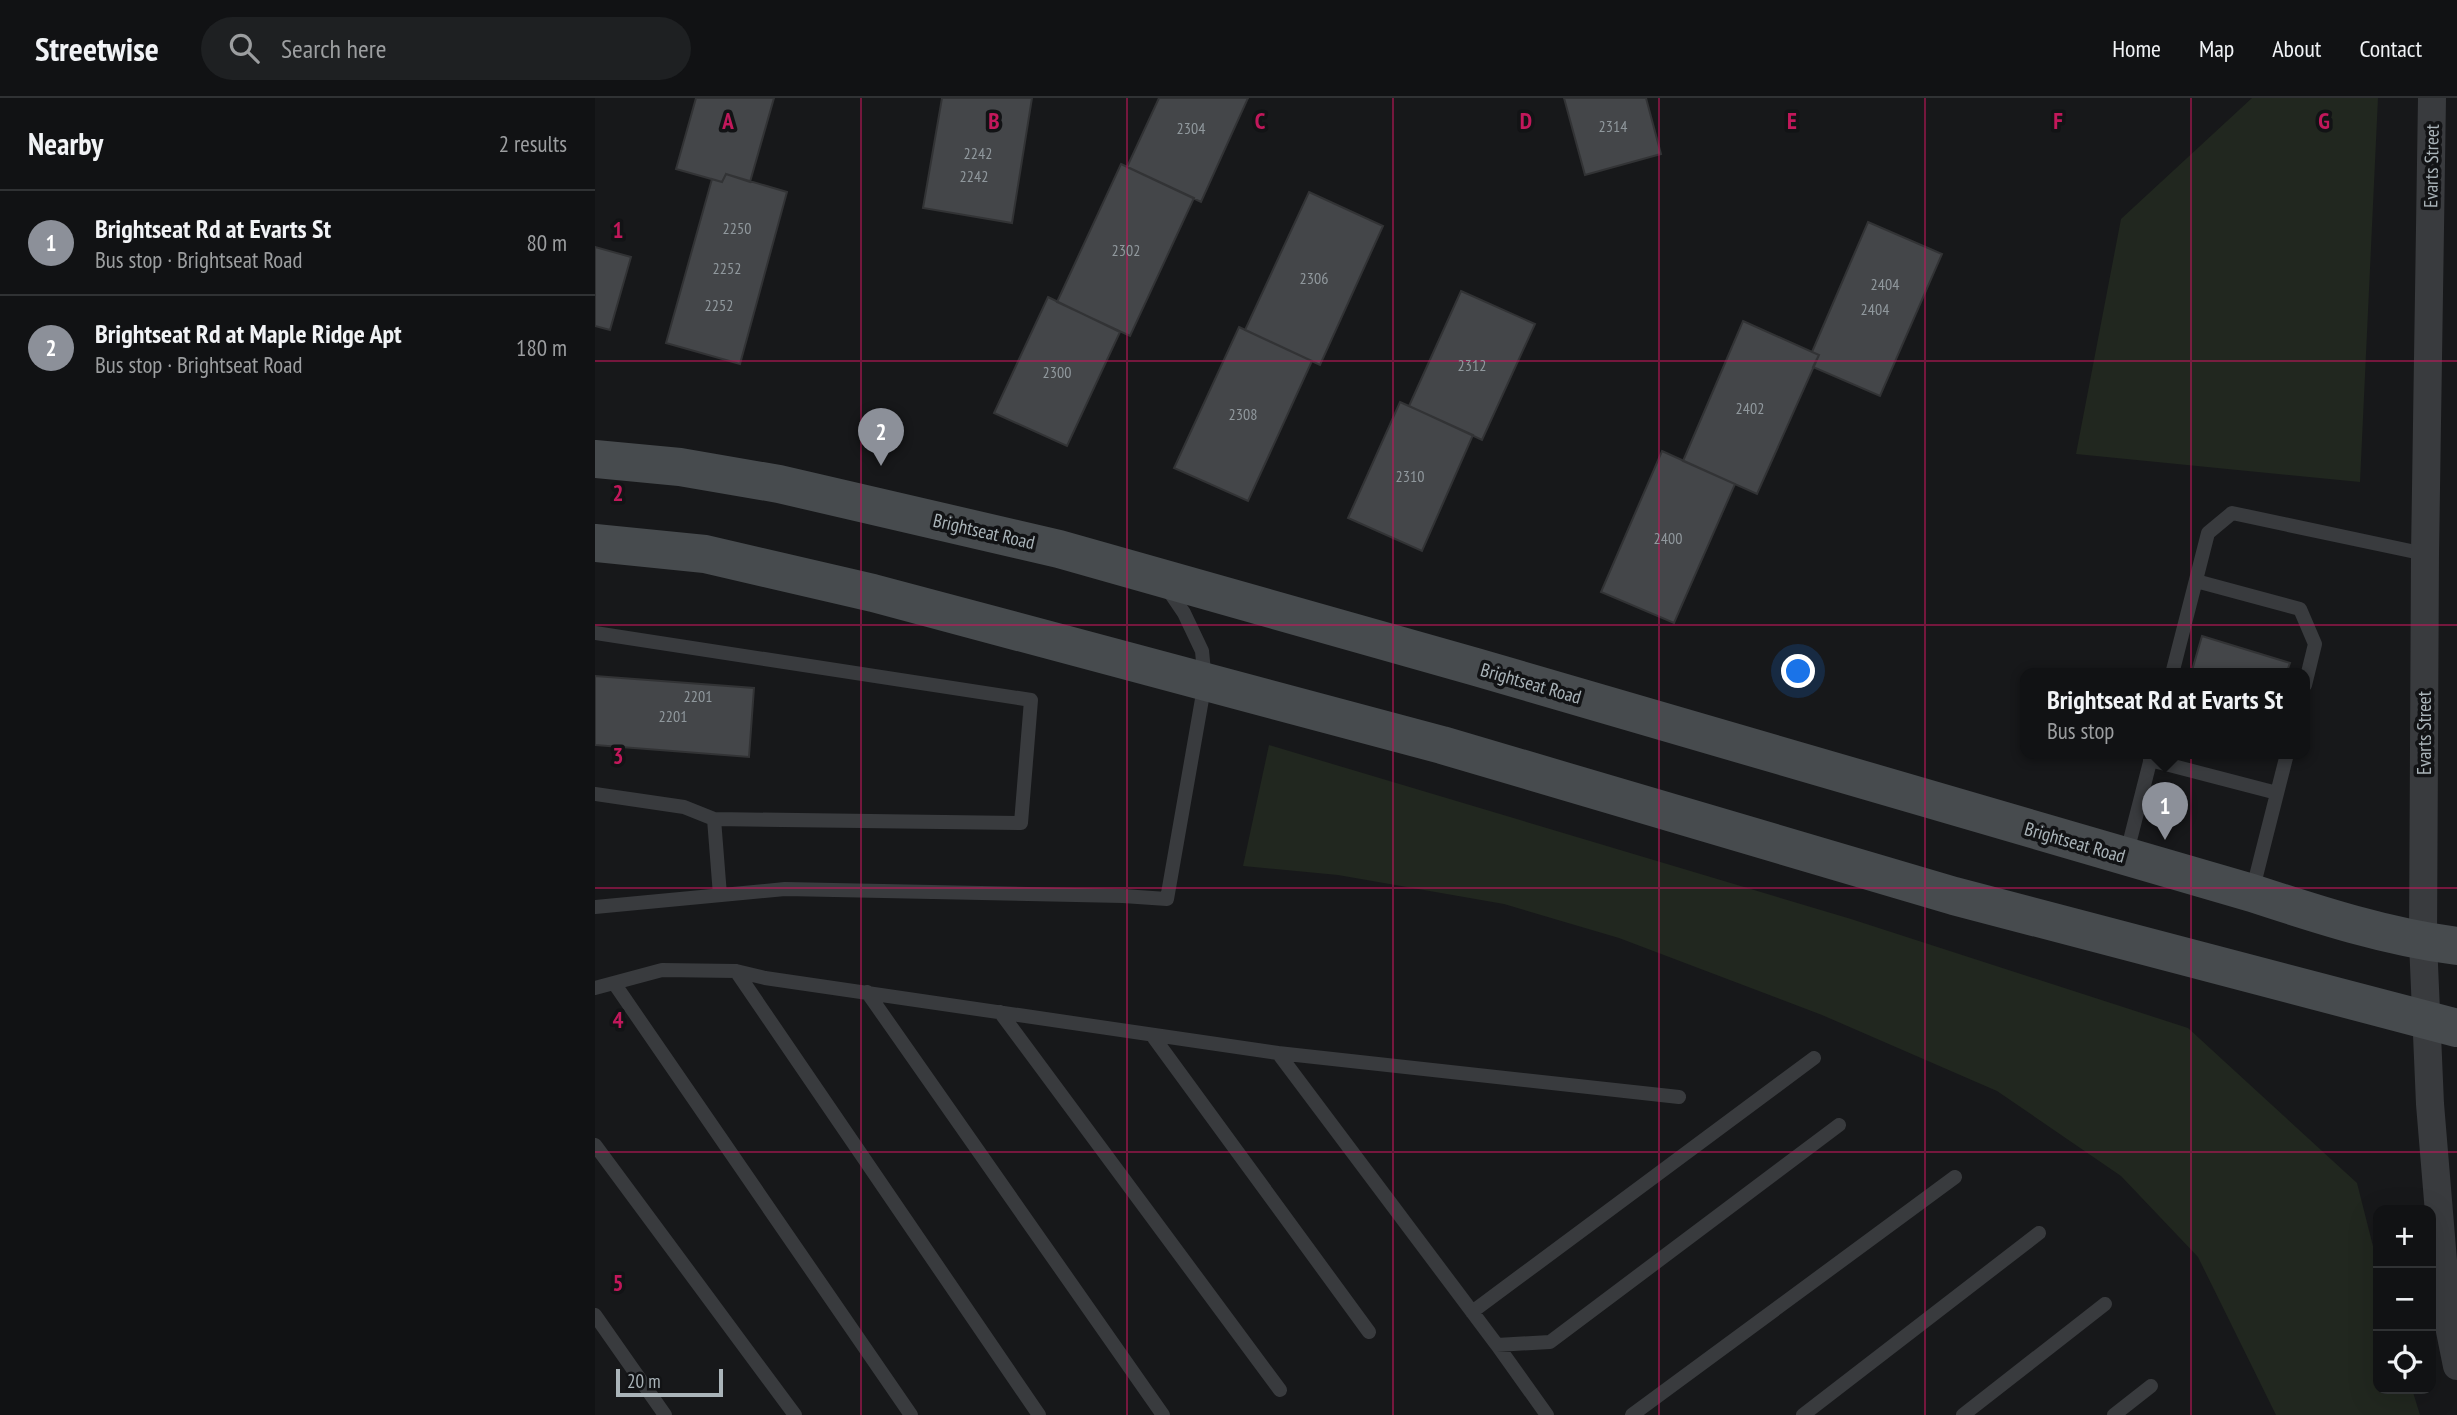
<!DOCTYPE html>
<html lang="en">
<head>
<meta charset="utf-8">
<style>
  :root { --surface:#111214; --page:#1e2022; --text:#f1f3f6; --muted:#9c9ea0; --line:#303234; --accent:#8c9099 }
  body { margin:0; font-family:"PT Sans Narrow",sans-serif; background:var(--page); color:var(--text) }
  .controls { position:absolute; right:21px; bottom:21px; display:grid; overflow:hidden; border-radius:14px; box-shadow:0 7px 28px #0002 }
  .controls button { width:63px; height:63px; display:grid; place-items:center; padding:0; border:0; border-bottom:2px solid var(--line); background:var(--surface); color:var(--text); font:35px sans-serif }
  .scale { position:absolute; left:21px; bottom:18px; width:107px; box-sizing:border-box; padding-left:7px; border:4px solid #aab4b9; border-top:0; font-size:19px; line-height:24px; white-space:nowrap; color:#aab4b9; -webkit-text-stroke:5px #121315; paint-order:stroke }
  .you { position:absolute; left:1204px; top:574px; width:24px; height:24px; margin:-18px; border:5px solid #fff; border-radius:50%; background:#1a73e8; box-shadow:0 0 0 10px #1a73e833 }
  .badge { display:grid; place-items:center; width:46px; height:46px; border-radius:50%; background:var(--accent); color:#fff; font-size:23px; font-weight:700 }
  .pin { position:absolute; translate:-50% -58px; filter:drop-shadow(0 2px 4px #0008) }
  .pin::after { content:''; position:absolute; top:37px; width:24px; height:21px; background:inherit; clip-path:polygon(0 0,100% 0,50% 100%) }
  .popup { position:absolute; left:1425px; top:570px; width:290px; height:91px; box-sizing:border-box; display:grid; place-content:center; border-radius:14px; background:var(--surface); filter:drop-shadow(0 2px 5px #0005); font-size:23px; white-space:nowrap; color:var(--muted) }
  .popup b { font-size:26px; color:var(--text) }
  .popup::after { content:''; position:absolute; left:50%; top:100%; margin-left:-14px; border:14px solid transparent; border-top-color:var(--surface) }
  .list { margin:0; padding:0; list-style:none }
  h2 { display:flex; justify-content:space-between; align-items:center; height:91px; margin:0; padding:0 28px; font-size:30px }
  h2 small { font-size:23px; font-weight:400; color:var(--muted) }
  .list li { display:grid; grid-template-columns:46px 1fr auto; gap:21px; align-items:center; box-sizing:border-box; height:105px; padding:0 28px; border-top:2px solid var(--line) }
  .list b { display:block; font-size:26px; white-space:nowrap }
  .list p { margin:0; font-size:23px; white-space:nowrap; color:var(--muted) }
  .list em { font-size:23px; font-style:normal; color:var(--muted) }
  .icon { flex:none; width:38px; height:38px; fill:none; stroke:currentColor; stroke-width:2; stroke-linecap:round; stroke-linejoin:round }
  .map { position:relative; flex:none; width:1862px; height:1317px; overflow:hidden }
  header { display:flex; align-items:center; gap:42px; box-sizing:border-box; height:98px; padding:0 35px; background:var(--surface); border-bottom:2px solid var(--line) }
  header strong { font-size:33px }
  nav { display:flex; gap:38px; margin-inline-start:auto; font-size:24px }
  .search { width:490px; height:63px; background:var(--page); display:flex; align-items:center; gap:18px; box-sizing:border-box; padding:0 24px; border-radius:38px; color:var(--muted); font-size:26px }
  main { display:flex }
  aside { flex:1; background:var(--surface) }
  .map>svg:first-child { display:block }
  .green { fill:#21271f }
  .building { fill:#444649; stroke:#323335; stroke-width:2 }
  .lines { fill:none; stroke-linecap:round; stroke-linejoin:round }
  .lane { stroke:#393b3e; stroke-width:14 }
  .street { stroke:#393b3e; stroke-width:28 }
  .secondary { stroke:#474b4e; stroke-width:38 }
  .grid { fill:none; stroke:#c2185b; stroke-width:2; stroke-opacity:0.55 }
  .labels { text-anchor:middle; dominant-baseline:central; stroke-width:7; stroke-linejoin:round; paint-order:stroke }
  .number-label { font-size:16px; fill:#90989d }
  .street-label { font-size:19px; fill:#aab4b9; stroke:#121315 }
  .grid-label { font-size:23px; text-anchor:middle; font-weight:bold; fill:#c2185b; stroke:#121315; stroke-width:7; stroke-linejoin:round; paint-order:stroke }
</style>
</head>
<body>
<header>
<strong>Streetwise</strong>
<div class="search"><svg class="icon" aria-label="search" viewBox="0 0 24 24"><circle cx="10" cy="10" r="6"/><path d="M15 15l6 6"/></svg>Search here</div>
<nav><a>Home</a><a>Map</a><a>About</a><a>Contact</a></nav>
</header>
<main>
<aside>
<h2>Nearby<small>2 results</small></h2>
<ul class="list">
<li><span class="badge">1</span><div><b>Brightseat Rd at Evarts St</b><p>Bus stop · Brightseat Road</p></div><em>80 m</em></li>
<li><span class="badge">2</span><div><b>Brightseat Rd at Maple Ridge Apt</b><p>Bus stop · Brightseat Road</p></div><em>180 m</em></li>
</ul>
</aside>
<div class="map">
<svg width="1862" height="1317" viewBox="0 0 1862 1317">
  <rect width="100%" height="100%" fill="#17181a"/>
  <path class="green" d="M1657 0H1783L1765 384 1481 356 1526 121Z
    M674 647 1256 821 1593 930 1762 1085 1783 1168V1291H1817L1825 1317H1681L1603 1159 1526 1078 1402 993 1227 917 1024 840 909 806 743 777 648 768Z"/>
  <path class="building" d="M101 0H179L155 84 131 76 127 84 81 71Z
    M347 0H437L417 125 328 110Z
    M564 0H653L606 104 532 69Z
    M969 0H1051L1066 56 990 77Z
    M526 66 599 100 535 238 462 204Z
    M131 76 192 94 145 266 71 245 117 81 127 84Z
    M714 94 788 128 725 267 650 232Z
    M1273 124 1347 156 1285 298 1218 269 1224 257 1217 254Z
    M0 149 36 159 15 232 0 228Z
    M866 193 940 226 887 342 814 308Z
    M453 199 525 234 472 348 399 315Z
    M1148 223 1224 257 1162 396 1088 363Z
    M644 229 717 263 653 403 579 370Z
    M805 304 878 337 827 453 753 420Z
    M1067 353 1140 386 1079 525 1006 494Z
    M1607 538 1695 565 1691 576H1596Z
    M0 578 159 590 154 659 0 647Z"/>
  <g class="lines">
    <path class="lane" d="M1601 483 1705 511 1720 546 1710 587
      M0 535 436 602 426 725 119 721 89 709 0 696
      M1577 576 1613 435 1637 415 1830 456
      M1555 662 1682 695
      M119 721 125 797
      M1531 758 1557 656
      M1657 794 1692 656
      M0 809 190 791 528 798 572 801 610 584 607 553 589 515 572 490
      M141 873 444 1317
      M19 885 316 1317
      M0 890 67 872 141 873 170 880 683 955 902 1247 955 1244 1244 1027
      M272 894 568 1317
      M405 914 685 1292
      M557 937 774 1234
      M683 955 1084 999
      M0 1047 200 1317
      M877 1214 1219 960
      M0 1217 70 1317
      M902 1247 952 1317
      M1037 1317 1360 1079
      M1208 1317 1444 1135
      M1368 1317 1510 1206
      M1519 1317 1556 1288"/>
    <path class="street" d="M1837 0 1830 456 1828 844 1835 1006 1853 1223 1862 1268"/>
    <path class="secondary" d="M0 361 85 369 184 386 464 451 881 569 1657 795C1724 817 1792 839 1862 848
      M0 445 110 456 278 495 847 647 1359 798 1862 930"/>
  </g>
  <path class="grid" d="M266 0V1317M532 0V1317M798 0V1317M1064 0V1317M1330 0V1317M1596 0V1317M0 263H1862M0 527H1862M0 790H1862M0 1054H1862"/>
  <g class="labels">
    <g class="number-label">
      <text x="1018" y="28">2314</text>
      <text x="596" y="30">2304</text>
      <text x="383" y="55">2242</text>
      <text x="379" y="78">2242</text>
      <text x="142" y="130">2250</text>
      <text x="531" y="152">2302</text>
      <text x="132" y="170">2252</text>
      <text x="719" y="180">2306</text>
      <text x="1290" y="186">2404</text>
      <text x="124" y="207">2252</text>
      <text x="1280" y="211">2404</text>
      <text x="877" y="267">2312</text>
      <text x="462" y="274">2300</text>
      <text x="1155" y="310">2402</text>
      <text x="648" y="316">2308</text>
      <text x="815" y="378">2310</text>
      <text x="1073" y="440">2400</text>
      <text x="103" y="598">2201</text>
      <text x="78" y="618">2201</text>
    </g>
    <g class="street-label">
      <text transform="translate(1836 68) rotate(-89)">Evarts Street</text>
      <text transform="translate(389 433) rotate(13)">Brightseat Road</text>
      <text transform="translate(936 585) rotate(16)">Brightseat Road</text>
      <text transform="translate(1829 635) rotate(-90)">Evarts Street</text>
      <text transform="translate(1480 744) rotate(16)">Brightseat Road</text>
    </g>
  </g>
  <g class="grid-label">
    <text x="133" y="31">A</text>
    <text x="399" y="31">B</text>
    <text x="665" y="31">C</text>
    <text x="931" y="31">D</text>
    <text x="1197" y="31">E</text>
    <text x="1463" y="31">F</text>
    <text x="1729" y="31">G</text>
    <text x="23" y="140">1</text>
    <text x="23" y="403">2</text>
    <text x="23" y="666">3</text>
    <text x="23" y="930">4</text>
    <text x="23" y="1193">5</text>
  </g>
</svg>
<div class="controls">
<button>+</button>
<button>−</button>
<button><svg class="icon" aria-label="locate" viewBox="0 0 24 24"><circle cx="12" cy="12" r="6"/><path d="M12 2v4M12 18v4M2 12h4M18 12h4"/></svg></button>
</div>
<div class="scale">20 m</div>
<div class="you"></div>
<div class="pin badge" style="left:1570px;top:742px">1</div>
<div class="popup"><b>Brightseat Rd at Evarts St</b>Bus stop</div>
<div class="pin badge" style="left:286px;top:368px">2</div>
</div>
</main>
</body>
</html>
